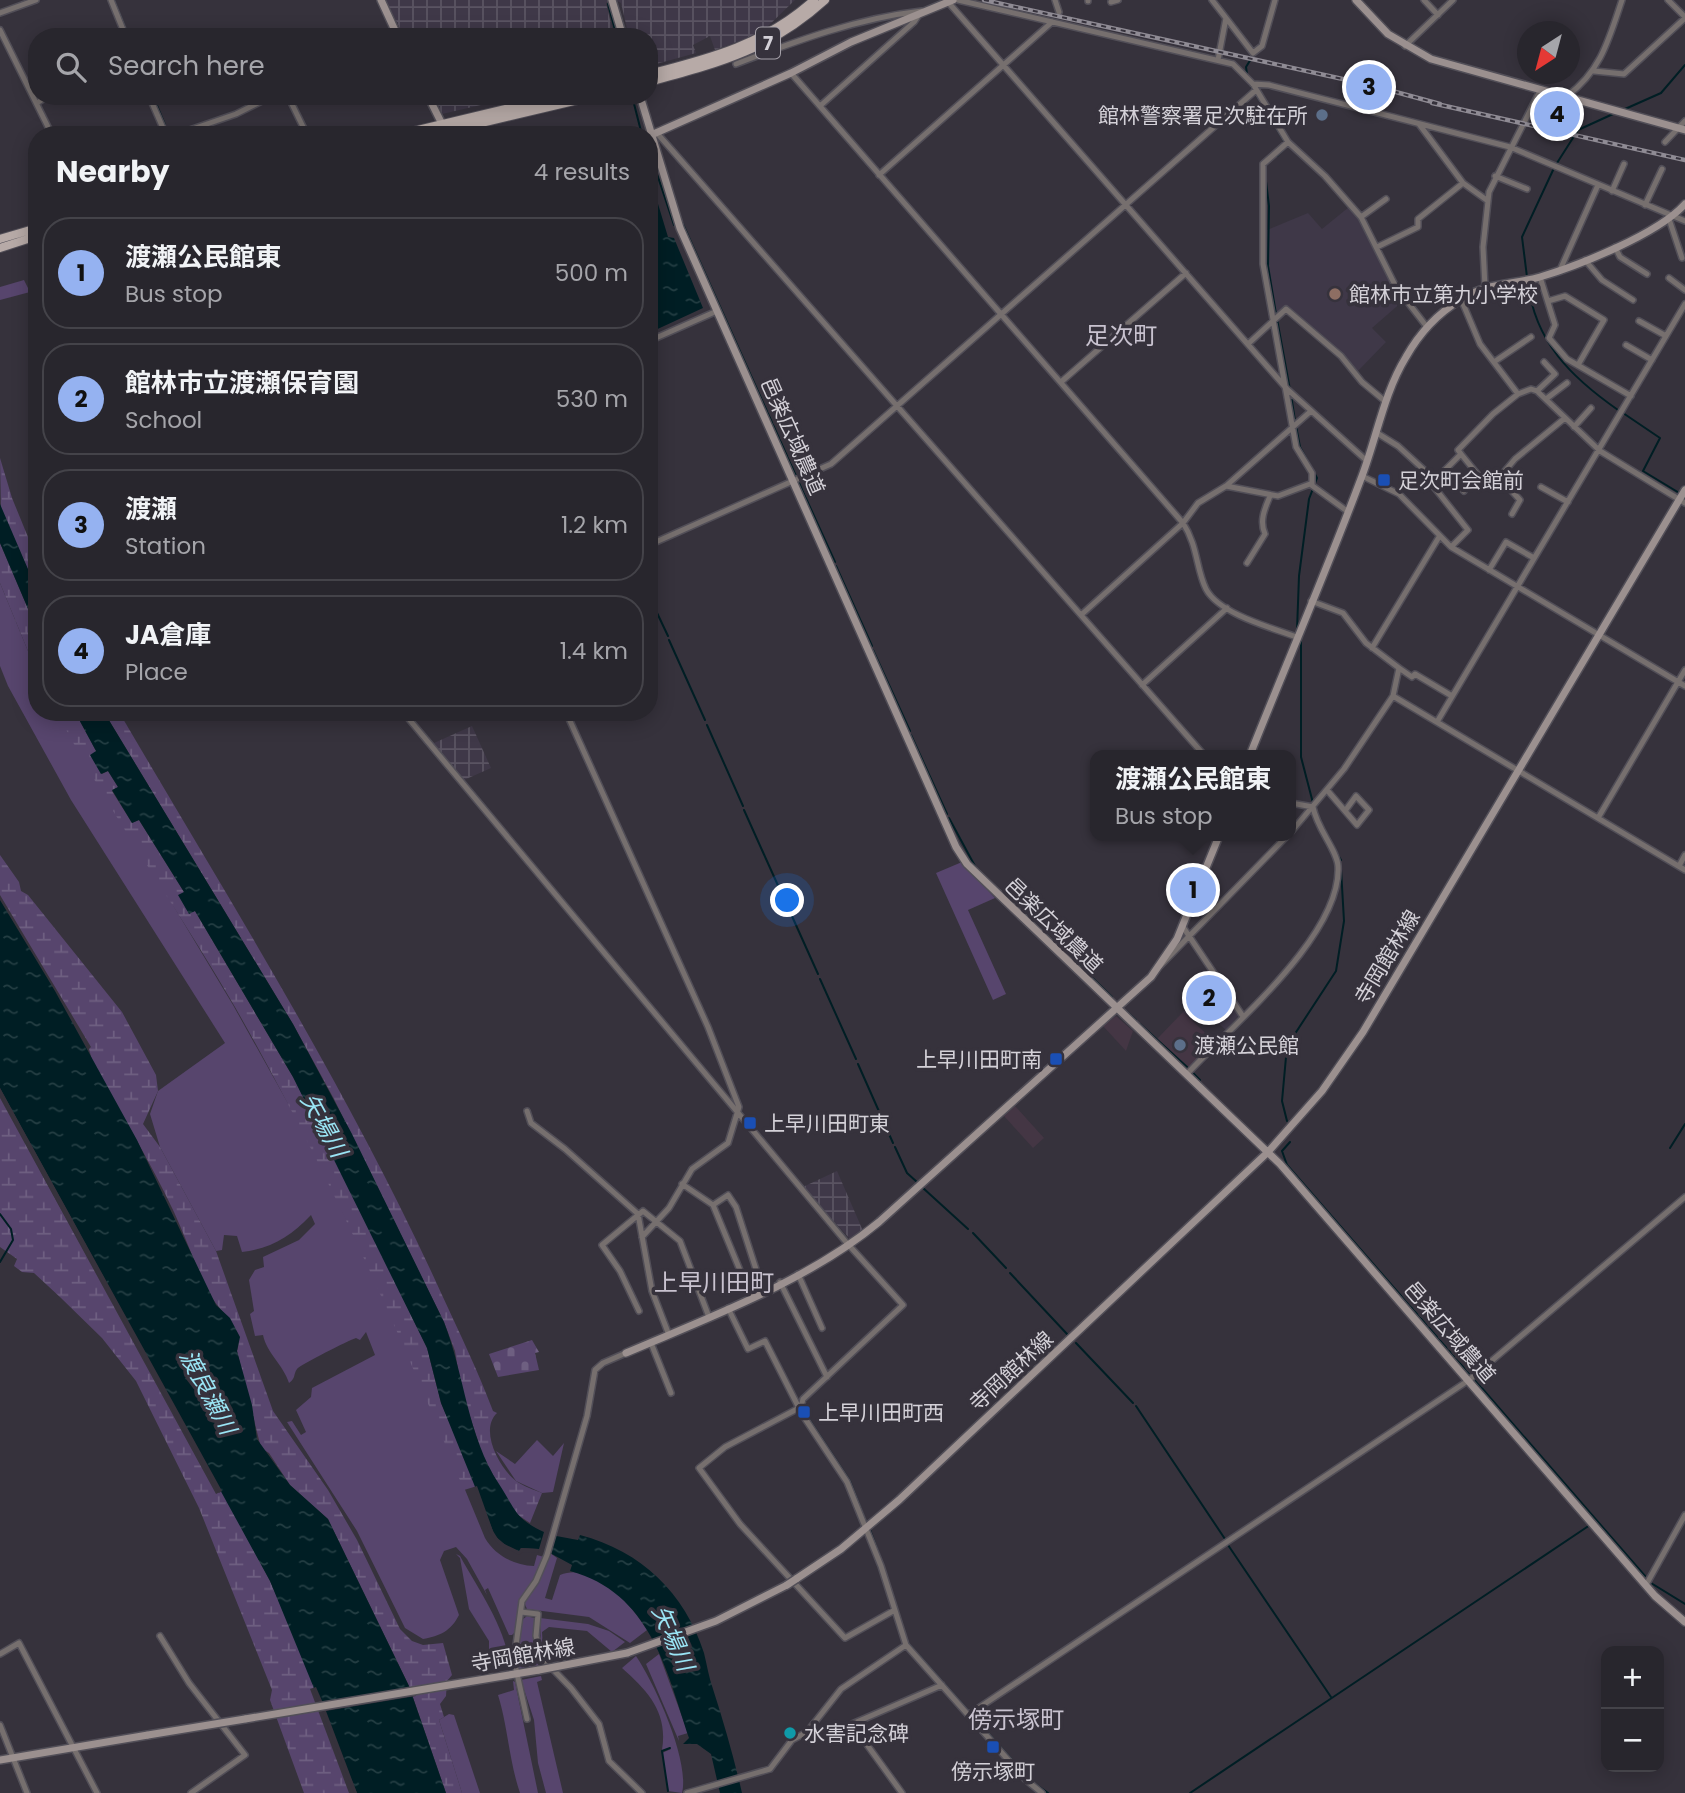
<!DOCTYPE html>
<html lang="en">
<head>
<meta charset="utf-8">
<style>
  :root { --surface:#28262d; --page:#343239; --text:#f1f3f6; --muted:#a5a5aa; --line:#444349; --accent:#95b2f1 }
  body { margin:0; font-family:Poppins,"Noto Sans JP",sans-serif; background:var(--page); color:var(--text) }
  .controls { position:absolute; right:21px; bottom:21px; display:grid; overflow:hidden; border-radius:14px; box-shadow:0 4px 18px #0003 }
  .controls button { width:63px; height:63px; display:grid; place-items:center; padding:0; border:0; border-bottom:2px solid var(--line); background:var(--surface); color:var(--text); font:35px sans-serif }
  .compass { position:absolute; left:1517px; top:21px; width:63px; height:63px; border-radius:50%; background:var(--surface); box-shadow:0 4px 18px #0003; rotate:216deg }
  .you { position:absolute; left:788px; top:901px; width:24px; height:24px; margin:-18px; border:5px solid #fff; border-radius:50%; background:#1a73e8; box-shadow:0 0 0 10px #1a73e833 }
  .badge { display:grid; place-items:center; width:46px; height:46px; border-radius:50%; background:var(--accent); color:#111; font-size:23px; font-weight:700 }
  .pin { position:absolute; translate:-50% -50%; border:4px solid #fff; box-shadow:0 2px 7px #0006 }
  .popup { position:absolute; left:1090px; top:750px; width:206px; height:91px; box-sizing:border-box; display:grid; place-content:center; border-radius:14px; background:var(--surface); filter:drop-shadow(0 2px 5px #0005); font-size:23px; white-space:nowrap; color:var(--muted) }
  .popup b { font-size:26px; color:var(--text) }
  .popup::after { content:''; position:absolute; left:50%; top:100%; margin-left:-14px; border:14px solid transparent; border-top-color:var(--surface) }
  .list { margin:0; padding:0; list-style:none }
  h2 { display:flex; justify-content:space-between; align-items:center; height:91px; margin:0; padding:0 28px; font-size:30px }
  h2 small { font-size:23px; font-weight:400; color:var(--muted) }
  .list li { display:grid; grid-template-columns:46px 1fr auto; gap:21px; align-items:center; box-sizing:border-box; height:112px; margin:0 14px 14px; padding:0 14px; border:2px solid var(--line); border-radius:28px }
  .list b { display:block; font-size:26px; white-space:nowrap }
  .list p { margin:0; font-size:23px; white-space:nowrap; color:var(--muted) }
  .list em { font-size:23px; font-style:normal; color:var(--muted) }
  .icon { flex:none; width:38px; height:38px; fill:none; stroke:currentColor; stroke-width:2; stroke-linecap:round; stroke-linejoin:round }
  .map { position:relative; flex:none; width:1685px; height:1793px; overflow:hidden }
  .search { position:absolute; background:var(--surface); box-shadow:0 4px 18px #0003; left:28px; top:28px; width:630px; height:77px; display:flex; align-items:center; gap:18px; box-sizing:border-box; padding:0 24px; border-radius:28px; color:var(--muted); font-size:26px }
  .panel { position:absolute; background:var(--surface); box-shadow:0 4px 18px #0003; left:28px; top:126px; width:630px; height:595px; border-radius:28px }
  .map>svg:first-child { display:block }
  .commercial { fill:#443644 }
  .industrial { fill:url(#industrial-grid) }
  .built { fill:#3f3848 }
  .green { fill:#57456d }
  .wetland { fill:url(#wetland-marsh) }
  .cemetery { fill:url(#cemetery-stones) }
  .park { fill:url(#park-tufts) }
  .water { fill:url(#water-ripples) }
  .pier { fill:#36323c }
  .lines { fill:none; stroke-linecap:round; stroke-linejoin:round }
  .stream { stroke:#001e24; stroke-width:2 }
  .street-casing { stroke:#524f58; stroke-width:8 }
  .secondary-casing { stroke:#524f58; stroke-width:10 }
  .primary-casing { stroke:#524f58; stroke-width:10 }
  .street { stroke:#766f6e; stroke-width:5 }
  .secondary { stroke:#9b908f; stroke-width:7 }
  .primary { stroke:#b7aaa7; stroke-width:8 }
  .rail-casing { stroke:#8f8b94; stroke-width:4.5 }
  .rail { stroke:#36323c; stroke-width:2; stroke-dasharray:5; stroke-linecap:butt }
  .secondary-bridge-casing { stroke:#524f58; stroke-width:10; stroke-linecap:butt }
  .secondary-bridge { stroke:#9b908f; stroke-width:7 }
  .service-dot { fill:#5c6f8a; stroke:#36323c; stroke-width:2.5 }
  .education-dot { fill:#8d6e63; stroke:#36323c; stroke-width:2.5 }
  .transit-dot { fill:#1a4fb4; stroke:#36323c; stroke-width:2.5 }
  .culture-dot { fill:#0f9aa8; stroke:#36323c; stroke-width:2.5 }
  .labels { text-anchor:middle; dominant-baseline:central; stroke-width:7; stroke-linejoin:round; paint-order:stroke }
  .shield { fill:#36323c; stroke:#a5a1a9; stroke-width:2 }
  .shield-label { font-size:19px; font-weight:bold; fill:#d4d1d8 }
  .poi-label { font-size:21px; fill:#d4d1d8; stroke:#36323c; text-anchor:start }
  .street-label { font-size:21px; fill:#d4d1d8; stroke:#36323c }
  .water-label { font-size:23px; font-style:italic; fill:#9ae5f5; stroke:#36323c }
  .quarter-label { font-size:24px; fill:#c8c2cf; stroke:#36323c }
</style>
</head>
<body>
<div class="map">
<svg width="1685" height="1793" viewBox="0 0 1685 1793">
  <defs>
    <pattern id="industrial-grid" width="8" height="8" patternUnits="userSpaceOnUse" patternTransform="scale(1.75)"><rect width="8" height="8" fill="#3f3848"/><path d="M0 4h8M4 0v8" fill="none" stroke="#5a5462"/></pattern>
    <pattern id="wetland-marsh" width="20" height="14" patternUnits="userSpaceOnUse" patternTransform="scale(1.75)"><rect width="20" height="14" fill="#57456d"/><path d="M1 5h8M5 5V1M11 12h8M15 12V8" fill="none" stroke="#6e5f81"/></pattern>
    <pattern id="cemetery-stones" width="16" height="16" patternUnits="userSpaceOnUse" patternTransform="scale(1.75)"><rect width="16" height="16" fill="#57456d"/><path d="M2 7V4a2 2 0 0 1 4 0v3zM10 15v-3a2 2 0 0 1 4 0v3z" fill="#6e5f81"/></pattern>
    <pattern id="park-tufts" width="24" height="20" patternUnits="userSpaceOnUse" patternTransform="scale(1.75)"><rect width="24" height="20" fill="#57456d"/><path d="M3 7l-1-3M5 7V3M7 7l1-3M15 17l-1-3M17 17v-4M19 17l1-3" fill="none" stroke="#6e5f81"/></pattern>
    <pattern id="water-ripples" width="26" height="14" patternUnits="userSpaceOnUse" patternTransform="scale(1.75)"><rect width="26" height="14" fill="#001e24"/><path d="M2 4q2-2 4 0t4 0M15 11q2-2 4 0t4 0" fill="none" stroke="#243e43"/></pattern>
  </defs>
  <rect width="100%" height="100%" fill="#36323c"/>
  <path class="commercial" d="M1183 1012 1215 1042 1190 1068 1157 1039Z
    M1116 1016 1133 1031 1126 1051 1103 1026Z
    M1015 1106 1044 1138 1033 1148 1004 1116Z"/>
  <path class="industrial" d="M386 0H610L606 3 614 37H404Z
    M616 0H795L766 28 747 38 715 50 710 36 693 45 696 53 649 66V37H629L621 3Z
    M433 96H520L442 114Z
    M472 726 491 768 464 780 434 743Z
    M837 1171 863 1231 851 1240 805 1190V1186Z"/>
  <path class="built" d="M1349 207 1362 224 1393 287 1403 301 1372 328 1386 342 1358 371 1288 307 1276 317 1267 265V230L1308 213 1322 229Z
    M1210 970 1239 1015 1226 1030 1203 1010 1193 1021 1183 1012 1193 1002 1186 995Z"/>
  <path class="green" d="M24 280 30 292 0 300V287Z
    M0 583 37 673V712H57L233 1005 309 1141 399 1330 485 1538C495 1555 513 1565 534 1566L537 1555 544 1557 534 1580 519 1602 516 1631 512 1635H509L488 1588 485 1590 487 1595 467 1559 456 1547 444 1551 440 1560 459 1615C451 1631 440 1636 423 1639L405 1628 357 1531 287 1422 292 1421 301 1435 306 1432 296 1410 311 1397 312 1388 375 1355 366 1332 360 1340 356 1338C349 1340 300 1365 297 1369 293 1375 296 1378 289 1383 283 1364 267 1354 263 1335L255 1336 250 1314 254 1311 249 1280 255 1270 264 1267 263 1257 299 1240 315 1224 311 1215C290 1237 272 1248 242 1252L237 1236 224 1235 222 1250 216 1251 160 1147 150 1114 158 1091 225 1043 71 800 8 686 0 666Z
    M962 862 995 898 968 910 1006 994 993 1000 936 873Z
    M537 1440 553 1456 564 1443 553 1492 542 1493 516 1481 496 1451 515 1464Z
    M550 1553 557 1558 545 1598 552 1600 560 1575C594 1561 631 1604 647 1630L630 1643 589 1617 527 1609 524 1602 542 1575Z
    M456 1554 460 1556C481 1594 506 1627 511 1671L503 1653 489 1660V1641L469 1609 460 1558Z
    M527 1616 534 1618V1642L539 1668 519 1670 517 1664 522 1620Z
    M540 1618 588 1624 609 1631 625 1642 612 1652 587 1631 549 1627 542 1632 543 1649 550 1665 541 1648Z
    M659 1654 688 1733 678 1736 679 1741 646 1664Z
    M636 1656C655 1684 690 1761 682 1793L668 1791 662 1753 671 1749 662 1750C668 1713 649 1692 622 1668Z
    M541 1676 542 1680 537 1682 563 1793H546L538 1763 534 1720 521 1680Z
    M513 1681 515 1682 538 1793H520C509 1761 508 1727 498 1695L514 1690Z
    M449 1714 454 1715 480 1793H462L439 1720Z"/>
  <path class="wetland" d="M0 458 12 498 37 559V590L1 510Z
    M0 543 37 630V673L0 583Z
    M57 712H75L96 751 102 774 108 771 118 787 112 791 132 823 139 820 184 892 189 913 195 911 293 1077 351 1190 427 1348 441 1403 477 1486 464 1490C396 1323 325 1165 235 1007 178 908 109 814 57 712Z
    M104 712H119C232 905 350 1092 442 1295 460 1334 478 1371 493 1411L497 1413C479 1430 499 1468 516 1481 523 1486 534 1490 542 1493L530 1523 512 1511 482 1454 461 1388 455 1351 444 1322 334 1099 293 1024Z
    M0 855 19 882 21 891 28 895 122 1012 156 1075 158 1091 143 1124 160 1147 216 1251 273 1411 328 1490 357 1540 400 1629 412 1641 423 1645 443 1643 452 1675 447 1681 446 1696 440 1704 444 1717 439 1720 462 1793H446L409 1686 328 1519 290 1485 269 1453 261 1448 237 1351C245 1328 217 1310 208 1291 195 1265 186 1238 174 1212 150 1161 121 1113 93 1064L89 1049 91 1047 0 895Z
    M0 1098 216 1494 222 1491 270 1581 316 1687 310 1689 349 1793H304L270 1700 272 1690 199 1508 136 1381 102 1338 61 1298 34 1273 22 1272 14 1266 17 1259 0 1247Z"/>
  <path class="cemetery" d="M532 1340 539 1352 535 1353 539 1370 498 1377 489 1354Z"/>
  <path class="park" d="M1210 974 1227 998 1219 1007 1199 989Z"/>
  <path class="water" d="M649 174 668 237 674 238 703 308 649 333Z
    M0 504 37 590V630L0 543Z
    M75 712H104L293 1024 352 1134 444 1322C465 1376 467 1435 499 1484 516 1510 514 1518 544 1532L539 1549 521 1548 519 1552 508 1547 495 1536 441 1403 427 1348 293 1077 195 911 189 914 178 895 184 892 139 820 132 823 112 790 118 787 108 771 101 774 90 755 96 751Z
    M0 900 55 991 137 1140 216 1305 230 1318 240 1337 237 1351 252 1405 257 1439 290 1485 328 1519 409 1686 446 1793H357L270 1581 0 1088Z
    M551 1535 578 1540 580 1535C641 1551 685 1593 704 1653 707 1665 709 1678 713 1689 724 1723 734 1758 742 1793H720L711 1754 697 1744H683L689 1738C666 1668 650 1593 570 1571L572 1565 550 1553Z"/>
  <path class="pier" d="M0 1088 222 1491 219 1493 55 1198 0 1095Z
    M477 1486 493 1531 500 1542 519 1551 521 1548 539 1549 538 1553 523 1552 519 1555 498 1544 489 1532 474 1487Z
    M316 1687 323 1703 413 1688 416 1696 326 1711 357 1793H354L313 1688Z"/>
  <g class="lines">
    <path class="stream" d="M114 0 129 37
      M608 4 617 37
      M1247 74 1246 67 1254 54
      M1249 83 1284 141
      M153 96 165 125
      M632 96 642 135
      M1625 109 1661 93 1685 65
      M649 150 674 225
      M1277 156 1287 146
      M1557 163 1578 130 1613 114
      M1265 173 1269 206 1268 266 1276 314
      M682 222 796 476
      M1527 277 1522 237 1554 168
      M1528 283C1535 342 1571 377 1618 410
      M1277 319 1290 390
      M1291 395 1295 421
      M1623 413 1660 438 1643 471 1681 494
      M1296 426 1300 447 1317 478 1309 499 1299 576 1297 630
      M799 483 835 562
      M836 566 872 646
      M649 596 668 636
      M1301 639V757L1313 803
      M669 640 705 720
      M873 650 910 731
      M707 725 743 806
      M911 735 947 814
      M744 810 780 890
      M949 818 976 868
      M1336 852 1341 860
      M782 894 818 974
      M1006 896 1075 962
      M1078 964 1112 997
      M820 979 856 1059
      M1126 1011 1136 1020
      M1140 1024 1188 1068
      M858 1064 893 1143
      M1193 1073 1200 1080
      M1287 1121 1282 1101 1287 1046 1336 971 1344 921 1341 869
      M1290 1142 1282 1151 1287 1165 1470 1375
      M895 1147 907 1173 917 1182
      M1670 1148 1685 1124
      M923 1188 968 1229
      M0 1214 11 1229 13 1240 0 1262
      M973 1233 1006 1268
      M1010 1273 1067 1334
      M1076 1343 1133 1403
      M1474 1379 1645 1576
      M1136 1406 1225 1539
      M803 1410 850 1481 866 1522
      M869 1527 883 1565
      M1228 1545 1331 1697
      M1651 1583 1685 1604
      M908 1643 1031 1781 1048 1793
      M668 1791 662 1751 670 1748
      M1190 1793 1590 1525"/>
    <defs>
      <path id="street" d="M111 0 126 37
        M958 0 1233 64 1253 84 1288 142 1325 176 1361 217 1396 287 1427 327
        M1055 0 1059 12
        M1088 0V1
        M1212 0 1226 18 1218 60
        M1424 0 1438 15
        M1668 0 1685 17
        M948 2 1287 389 1367 461
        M1111 2 1118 0
        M0 13 36 0
        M1226 18 1253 53 1262 46 1275 0
        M0 30 52 135
        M1405 46 1453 0
        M736 64C796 41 858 18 922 11
        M1594 71 1624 74 1685 18
        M791 73 1183 523C1198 546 1196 569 1206 589 1219 614 1272 628 1297 637
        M1253 84 1269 85 1510 147 1685 221
        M149 96 166 135
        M288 96 307 135
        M1567 96C1601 71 1609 39 1622 0
        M37 103 48 96
        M820 106 914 22 920 13
        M1419 124 1463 183 1488 201
        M656 132 1204 755
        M175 135 236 114 272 96
        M1288 142 1263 164V264L1296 447 1312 473V484
        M1665 142 1685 121
        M879 175 1052 22
        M1495 176 1527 189
        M1612 191 1624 164
        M1645 205 1662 169
        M1361 217 1386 199
        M1669 219 1682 258
        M1377 247 1418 227V219L1463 183
        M1615 247 1620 257 1647 274
        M1585 260 1602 280 1633 300
        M1560 270 1598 185
        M1540 277 1555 325 1549 338 1567 359 1631 396
        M1669 278 1685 290
        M1485 287 1483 247 1489 192 1541 89
        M1461 299 1480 344 1518 394 1531 389 1537 391 1600 451 1685 503
        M1548 301 1565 296 1604 320 1578 365
        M1639 321 1666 336
        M649 341 717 311
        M1248 344 1286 309 1341 356 1362 382 1386 402
        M1626 345 1652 360
        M1494 362 1531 337
        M1061 382 1186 273
        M1537 391 1555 374 1544 362
        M1546 399 1567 383
        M1574 427 1591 408
        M1377 433 1398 446 1435 480
        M1461 454 1458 450 1493 414 1518 394
        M1445 470 1464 491
        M1362 476 1399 494 1451 547 1685 686
        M1500 478 1520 500 1512 514
        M1226 486 1278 496 1310 484 1347 511
        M1541 487 1568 502
        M649 545 831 464 1256 90
        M1451 547 1468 530 1434 487 1435 480 1461 454 1487 486 1493 485 1515 459 1565 418
        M1247 563 1265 534C1259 521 1265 508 1270 496
        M1489 570 1506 542 1534 558
        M1081 615 1183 523 1198 503 1226 486 1311 411
        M1372 648 1439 537
        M1399 668 1412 677 1415 674 1452 696
        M1142 685 1227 608
        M1393 696 1685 870
        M403 712 846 1242 903 1305 803 1399 800 1411 847 1482 881 1566 906 1645 1026 1780 1042 1793
        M566 712 708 1027 739 1107 728 1143 692 1169 669 1208 642 1237
        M1437 722 1685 304
        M1327 790 1357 825 1369 810 1356 796 1345 811
        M1291 803 1313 807
        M1598 818 1685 670
        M1291 832 1344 769 1393 696 1399 668 1366 643 1343 613 1311 601
        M1679 866 1685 855
        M1183 927 1242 1015
        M1160 966 1287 836
        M1187 1074C1232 1025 1342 935 1338 866 1337 850 1317 829 1313 807
        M527 1111 531 1123 565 1149 638 1214 652 1291 669 1335
        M682 1184 713 1205 751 1297
        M713 1205 728 1195 736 1207 763 1291
        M798 1274 822 1328
        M780 1282 827 1377
        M728 1308 748 1349 765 1341 799 1408 725 1447 699 1468 740 1524 845 1638 893 1611
        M639 1311 620 1271 602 1245 643 1211 680 1241 709 1317
        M651 1343 671 1393
        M1646 1585 1685 1515
        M521 1612 538 1614 536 1636 541 1657 571 1688 599 1724 609 1761 642 1793
        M160 1636 189 1683 245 1755 191 1793
        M19 1643 97 1793
        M0 1654 19 1643
        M968 1715 1469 1380 1685 1197
        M527 1719 514 1660 522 1601 536 1581 547 1555 587 1416 595 1370 603 1363 626 1353
        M0 1725 27 1793
        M687 1793 770 1769 792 1740 807 1732 841 1689 906 1645
        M902 1793 852 1724 942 1685"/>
      <path id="secondary" d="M381 0 398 37
        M612 0 623 37
        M1356 0 1388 34 1431 59 1685 130
        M428 96 442 124
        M640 96 680 228 956 847 967 864 1280 1164 1655 1596 1685 1622
        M649 136 791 73 851 42 953 0
        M1250 755C1287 662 1327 570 1362 476 1377 436 1384 393 1406 357 1419 334 1437 314 1460 300 1485 283 1512 285 1540 277 1580 265 1658 234 1685 204
        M626 1353C710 1317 808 1281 879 1222L1151 977 1177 939 1219 836
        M796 1579 841 1549 899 1500 1268 1152 1322 1091 1363 1032 1685 490
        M627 1653 716 1621 787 1585
        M245 1719 539 1670
        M0 1760 148 1735"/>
      <path id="primary" d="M649 74C712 58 765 44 814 0
        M649 82C719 63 770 50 825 0
        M397 135 560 96
        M431 135 595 96
        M0 239 37 228
        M0 248 37 236"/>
    </defs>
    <use href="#street" class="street-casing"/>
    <use href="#secondary" class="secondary-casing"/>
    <use href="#primary" class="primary-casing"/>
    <use href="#street" class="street"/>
    <use href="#secondary" class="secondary"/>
    <use href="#primary" class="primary"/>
    <defs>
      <path id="rail" d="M984 0 1370 85 1440 104
        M1432 103 1685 160"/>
    </defs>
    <use href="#rail" class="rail-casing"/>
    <use href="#rail" class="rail"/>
    <defs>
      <path id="secondary-bridge" d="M787 1585 796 1579
        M539 1670 627 1653
        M148 1735 245 1719"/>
    </defs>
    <use href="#secondary-bridge" class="secondary-bridge-casing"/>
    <use href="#secondary-bridge" class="secondary-bridge"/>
  </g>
  <g class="service-dot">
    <circle cx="1322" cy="115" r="7"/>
    <circle cx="1180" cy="1045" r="7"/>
  </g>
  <circle class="education-dot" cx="1335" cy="294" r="7"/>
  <g class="transit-dot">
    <rect x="1377" y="473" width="14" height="14" rx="3.5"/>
    <rect x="1049" y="1052" width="14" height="14" rx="3.5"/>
    <rect x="743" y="1116" width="14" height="14" rx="3.5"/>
    <rect x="797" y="1405" width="14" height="14" rx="3.5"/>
    <rect x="986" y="1740" width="14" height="14" rx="3.5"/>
  </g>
  <circle class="culture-dot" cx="790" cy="1733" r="7"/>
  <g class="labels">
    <rect class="shield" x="756" y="27.5" width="24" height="31" rx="5"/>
    <g class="shield-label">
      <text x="768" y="43">7</text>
    </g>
    <g class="poi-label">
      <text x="1308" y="115" text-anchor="end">館林警察署足次駐在所</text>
      <text x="1349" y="294">館林市立第九小学校</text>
      <text x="1398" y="480">足次町会館前</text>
      <text x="1194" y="1045">渡瀬公民館</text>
      <text x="1042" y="1059" text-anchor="end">上早川田町南</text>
      <text x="764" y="1123">上早川田町東</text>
      <text x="818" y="1412">上早川田町西</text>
      <text x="804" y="1733">水害記念碑</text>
      <text x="993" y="1771" text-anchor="middle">傍示塚町</text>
    </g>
    <g class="street-label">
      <text transform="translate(793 436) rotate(66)">邑楽広域農道</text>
      <text transform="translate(1054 925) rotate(44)">邑楽広域農道</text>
      <text transform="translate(1387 957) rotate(-59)">寺岡館林線</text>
      <text transform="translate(1450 1332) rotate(49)">邑楽広域農道</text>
      <text transform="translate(1011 1371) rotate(-43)">寺岡館林線</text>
      <text transform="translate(523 1655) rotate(-10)">寺岡館林線</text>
    </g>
    <g class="water-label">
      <text transform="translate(324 1125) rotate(61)">矢場川</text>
      <text transform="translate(208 1392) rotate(62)">渡良瀬川</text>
      <text transform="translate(673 1638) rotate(66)">矢場川</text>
    </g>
    <g class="quarter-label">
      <text x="1121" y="335">足次町</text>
      <text x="714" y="1282">上早川田町</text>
      <text x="1016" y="1719">傍示塚町</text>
    </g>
  </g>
</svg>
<div class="controls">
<button>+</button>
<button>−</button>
</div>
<svg class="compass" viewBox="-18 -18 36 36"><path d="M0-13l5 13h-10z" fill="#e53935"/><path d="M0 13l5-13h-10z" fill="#a5a5aa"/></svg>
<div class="you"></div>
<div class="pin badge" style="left:1193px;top:890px">1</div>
<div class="popup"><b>渡瀬公民館東</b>Bus stop</div>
<div class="pin badge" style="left:1209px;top:998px">2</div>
<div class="pin badge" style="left:1369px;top:87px">3</div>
<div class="pin badge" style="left:1557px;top:114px">4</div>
<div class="search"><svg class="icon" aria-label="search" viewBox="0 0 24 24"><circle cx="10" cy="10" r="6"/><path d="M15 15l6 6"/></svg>Search here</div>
<section class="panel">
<h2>Nearby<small>4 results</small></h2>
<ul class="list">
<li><span class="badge">1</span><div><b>渡瀬公民館東</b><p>Bus stop</p></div><em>500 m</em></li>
<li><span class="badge">2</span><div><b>館林市立渡瀬保育園</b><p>School</p></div><em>530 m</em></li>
<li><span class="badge">3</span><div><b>渡瀬</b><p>Station</p></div><em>1.2 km</em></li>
<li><span class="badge">4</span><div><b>JA倉庫</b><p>Place</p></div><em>1.4 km</em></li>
</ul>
</section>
</div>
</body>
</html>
